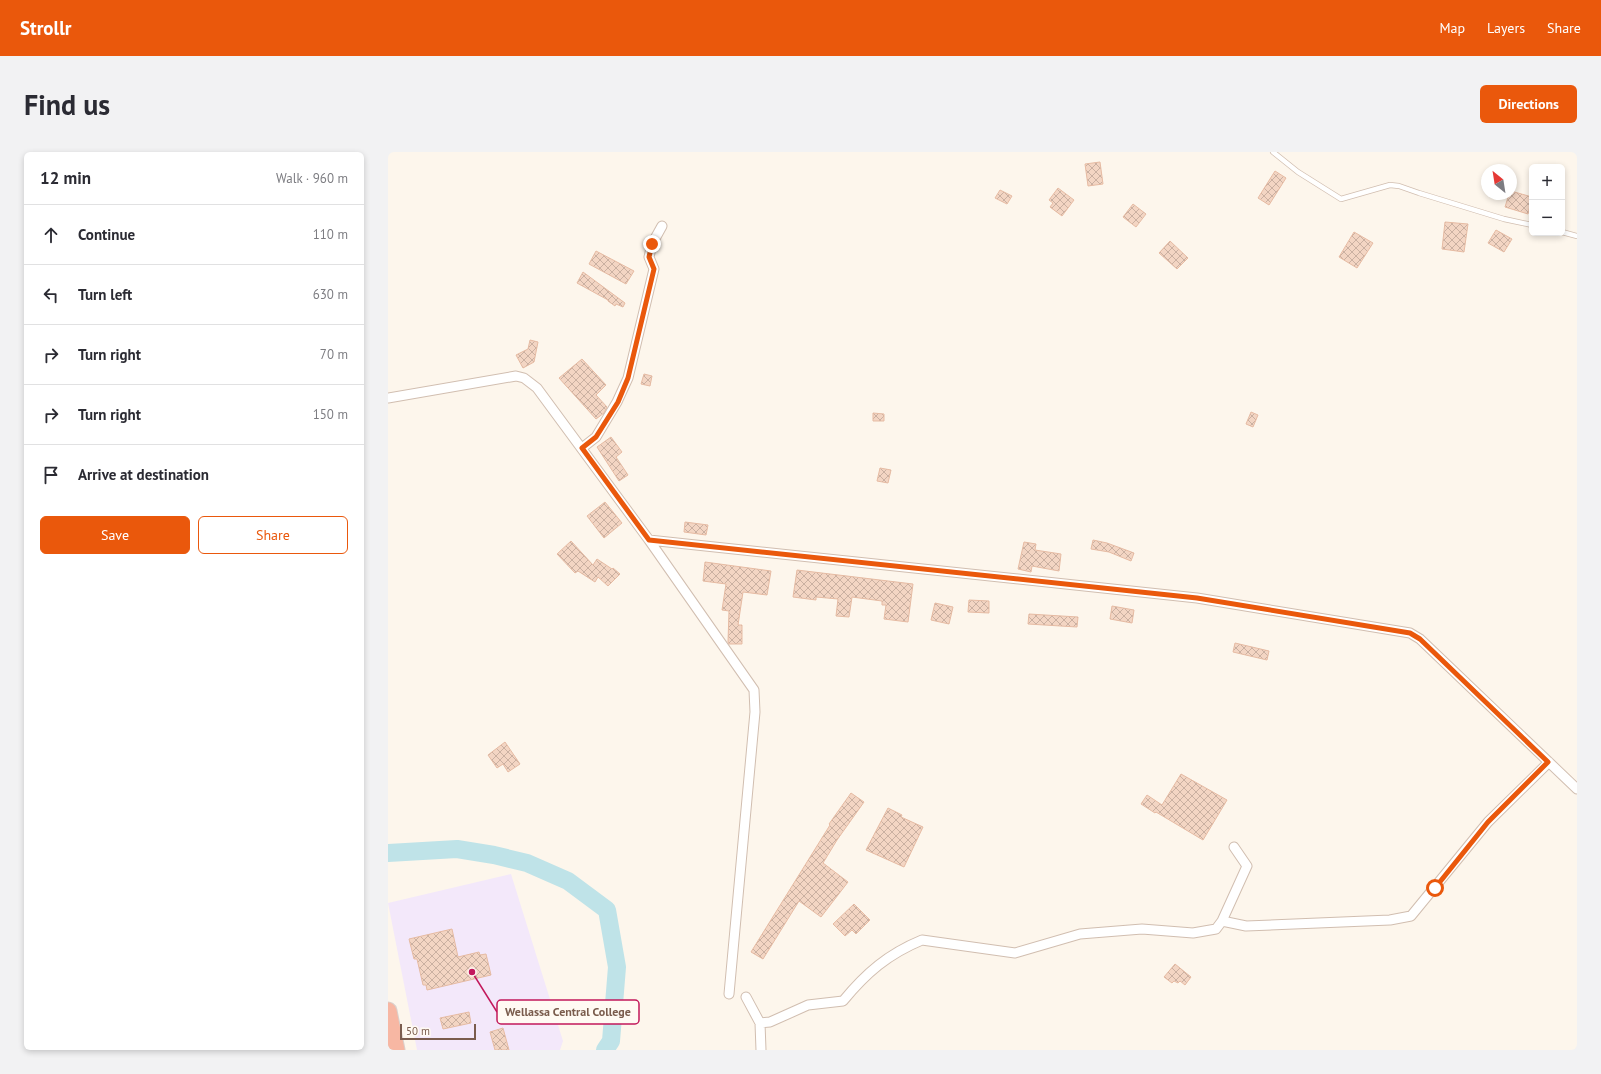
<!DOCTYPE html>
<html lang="en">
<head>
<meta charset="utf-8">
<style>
  :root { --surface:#fff; --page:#f2f2f3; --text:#2b2b33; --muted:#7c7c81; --line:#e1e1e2; --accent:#ea580c }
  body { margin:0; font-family:"PT Sans",sans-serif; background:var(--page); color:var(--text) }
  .controls { position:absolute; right:12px; top:12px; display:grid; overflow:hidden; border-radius:6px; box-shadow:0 2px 6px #0003 }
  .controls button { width:36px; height:36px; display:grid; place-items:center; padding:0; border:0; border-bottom:1px solid var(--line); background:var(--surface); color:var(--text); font:20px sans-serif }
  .compass { position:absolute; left:1093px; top:12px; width:36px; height:36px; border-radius:50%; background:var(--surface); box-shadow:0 2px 6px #0003; rotate:330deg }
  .scale { position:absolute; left:12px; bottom:10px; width:76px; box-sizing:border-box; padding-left:4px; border:2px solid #7a5c4d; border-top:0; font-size:11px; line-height:14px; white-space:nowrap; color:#7a5c4d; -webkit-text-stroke:3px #fffaf3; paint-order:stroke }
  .stop { position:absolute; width:12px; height:12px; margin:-9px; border:3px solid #ea580c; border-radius:50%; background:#fff }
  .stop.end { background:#ea580c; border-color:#fff; box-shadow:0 1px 4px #0008 }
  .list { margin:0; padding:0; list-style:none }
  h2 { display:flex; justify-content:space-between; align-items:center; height:52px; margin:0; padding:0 16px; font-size:17px }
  h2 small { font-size:13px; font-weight:400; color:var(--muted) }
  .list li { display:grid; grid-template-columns:26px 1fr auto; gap:12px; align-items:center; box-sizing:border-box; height:60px; padding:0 16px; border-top:1px solid var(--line) }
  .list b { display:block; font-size:15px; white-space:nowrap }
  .list em { font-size:13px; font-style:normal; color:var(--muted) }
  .actions { display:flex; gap:8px; padding:12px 16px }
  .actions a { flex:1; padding:9px 0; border:1px solid var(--accent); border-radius:6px; text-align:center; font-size:14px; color:var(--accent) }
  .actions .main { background:var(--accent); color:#fff }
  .icon { flex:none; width:22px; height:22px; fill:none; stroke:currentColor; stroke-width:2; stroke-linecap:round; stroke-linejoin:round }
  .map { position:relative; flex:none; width:1189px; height:898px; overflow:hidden; border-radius:6px }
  header { display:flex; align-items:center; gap:24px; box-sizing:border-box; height:56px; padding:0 20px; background:var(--accent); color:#fff }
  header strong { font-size:19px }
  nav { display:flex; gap:22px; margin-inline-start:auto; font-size:14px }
  .intro { display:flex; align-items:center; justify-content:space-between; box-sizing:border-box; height:96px; padding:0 24px }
  h1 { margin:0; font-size:28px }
  .button { padding:10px 18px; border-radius:6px; background:var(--accent); color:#fff; font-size:14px; font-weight:700 }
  main { display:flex; gap:24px; padding:0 24px }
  aside { flex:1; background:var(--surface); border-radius:6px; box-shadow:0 2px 6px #0003 }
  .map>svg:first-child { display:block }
  .education { fill:#f3e8fa }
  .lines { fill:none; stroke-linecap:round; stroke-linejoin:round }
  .river { stroke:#bfe3e8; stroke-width:18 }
  .building { fill:url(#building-cross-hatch); stroke:#e6bba3 }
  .lane-casing { stroke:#d1beb0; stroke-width:6 }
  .street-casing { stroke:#d1beb0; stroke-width:11 }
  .highway-casing { stroke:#dad1cd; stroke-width:19 }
  .lane { stroke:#fff; stroke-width:4.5 }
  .street { stroke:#fff; stroke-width:9 }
  .highway { stroke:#f7b7a3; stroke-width:17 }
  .route { stroke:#ea580c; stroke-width:5 }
  .leader { fill:none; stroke:#c2185b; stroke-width:1.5 }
  .callout-dot { fill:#c2185b; stroke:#fffaf3; stroke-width:1.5 }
  .callout { fill:#fffaf3; stroke:#c2185b; stroke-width:1.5 }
  .callout-label { font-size:12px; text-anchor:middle; font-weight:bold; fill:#7a5c4d }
</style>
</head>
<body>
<header>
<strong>Strollr</strong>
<nav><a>Map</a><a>Layers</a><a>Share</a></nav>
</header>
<div class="intro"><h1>Find us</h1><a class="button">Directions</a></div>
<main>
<aside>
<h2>12 min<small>Walk · 960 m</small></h2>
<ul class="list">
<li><svg class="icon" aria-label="ahead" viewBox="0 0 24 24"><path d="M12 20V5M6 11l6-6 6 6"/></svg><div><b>Continue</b></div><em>110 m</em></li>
<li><svg class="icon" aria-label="left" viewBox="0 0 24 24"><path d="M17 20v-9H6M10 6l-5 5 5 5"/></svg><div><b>Turn left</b></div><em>630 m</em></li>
<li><svg class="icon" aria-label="right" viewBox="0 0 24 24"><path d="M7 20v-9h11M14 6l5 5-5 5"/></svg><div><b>Turn right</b></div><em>70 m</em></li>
<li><svg class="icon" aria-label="right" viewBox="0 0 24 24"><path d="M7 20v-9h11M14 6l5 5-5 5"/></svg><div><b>Turn right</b></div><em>150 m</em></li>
<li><svg class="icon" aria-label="arrive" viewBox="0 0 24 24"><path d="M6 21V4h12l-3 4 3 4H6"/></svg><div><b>Arrive at destination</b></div></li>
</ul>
<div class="actions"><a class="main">Save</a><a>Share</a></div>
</aside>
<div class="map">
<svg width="1189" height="898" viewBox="0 0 1189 898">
  <defs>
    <pattern id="building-cross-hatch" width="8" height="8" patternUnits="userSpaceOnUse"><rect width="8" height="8" fill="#f3d5c3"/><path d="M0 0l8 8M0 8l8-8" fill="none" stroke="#cab0a1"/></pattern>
  </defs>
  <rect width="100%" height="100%" fill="#fdf6ec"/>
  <path class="education" d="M123 722 175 889 172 898H29L0 751Z"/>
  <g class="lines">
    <path class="river" d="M0 701 69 697 106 703 139 711 180 729 219 758 229 815 223 889 217 898"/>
  </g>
  <path class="building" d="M712 10 715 32 700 34 697 12Z
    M887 19 898 26 881 53 870 46Z
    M670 36 686 48 674 64 662 55 665 51 661 48Z
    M612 38 624 44 619 52 607 46Z
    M1123 39 1144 45 1140 62 1117 55 1121 42H1123Z
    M745 52 758 62 748 75 735 65Z
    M1057 70 1080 72 1076 100 1054 97Z
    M1108 78 1124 87 1116 100 1100 91Z
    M966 80 985 91 969 116 951 105Z
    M782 89 800 106 789 117 771 101Z
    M208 99 246 119 238 132 201 112Z
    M195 120 237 151 235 155 228 152 227 154 220 149V148L189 131Z
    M142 188 150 190 146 210 135 216 128 203 140 197Z
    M194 207 218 233 208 243 219 255 216 261 208 267 171 226Z
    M256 222 264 224 262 234 253 232Z
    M863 260 870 263 865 275 858 272Z
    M485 261 496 262V269H485Z
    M223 285 234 300 228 305 240 323 231 329 209 295Z
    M492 316 503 318 500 331 489 329Z
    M217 350 234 371 216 386 199 364Z
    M297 370 320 373 318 383 296 380Z
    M705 388 719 391 746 401 743 409 721 400 703 397Z
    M183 389 205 413 209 407 224 417 225 416 232 422 220 434 210 425 207 430 190 419 187 421 169 402Z
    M636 390 648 392 647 398 673 402 671 419 644 414 643 420 630 417Z
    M317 410 383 419 379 443 355 440 350 473H354V492H341L340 490 341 459 334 458 338 432 315 429Z
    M409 418 525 432 520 470 496 467 498 453H494V449L464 445 461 465 448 464 450 447 428 445V448L405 445Z
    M581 448 601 449V461L580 460Z
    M547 451 565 455 561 472 543 468Z
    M724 454 746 458 744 471 722 467Z
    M641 462 690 465 689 475 640 472Z
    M847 491 881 499 879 508 845 500Z
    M117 590 132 612 120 620 115 612 109 616 100 603Z
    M793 622 839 648 815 688 768 660 767 661 753 652 759 643 774 653Z
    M463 641 476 650 449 688 435 711 460 730 433 765 411 749 375 807 363 800 442 673 441 672Z
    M500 656 514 663 513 665 535 675 516 715 478 698Z
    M466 752 482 768 468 782 464 778 457 784 445 772Z
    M64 777 70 805 91 800 92 803 98 802 103 823 39 838 38 833H35L29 807H26L21 787Z
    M787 812 803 825 797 833 792 829 790 831 786 829 784 831 776 825Z
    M81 860 83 871 55 877 52 866Z
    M115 876 121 898H107L102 880Z"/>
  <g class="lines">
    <defs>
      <path id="lane" d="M885 0 910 20 953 47 1002 33 1011 34 1031 41 1116 67 1144 73
        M1174 80 1189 84"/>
      <path id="street" d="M0 246 128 224 136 226 149 236 261 388 366 538 367 560 341 842
        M194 296 208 285 229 250 240 226 266 117 261 105 264 92 274 74
        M261 388 809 446 1022 481 1032 487 1189 637
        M834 769 858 774 1002 768 1023 764 1100 670 1161 610
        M358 845 372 871 382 870 420 853 455 849C478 821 500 802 534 788L627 801 692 782 754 777 805 781 828 777 834 769 859 714 846 695
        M372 871 373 898"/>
      <path id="highway" d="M0 859 8 898"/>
    </defs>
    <use href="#lane" class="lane-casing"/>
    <use href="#street" class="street-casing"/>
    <use href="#highway" class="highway-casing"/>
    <use href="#lane" class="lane"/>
    <use href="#street" class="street"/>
    <use href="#highway" class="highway"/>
  </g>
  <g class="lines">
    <path class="route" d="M264 92 261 105 266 117 240 226 230 250 208 285 194 296 261 388 809 446 1022 481 1032 487 1160 610 1100 670 1047 736"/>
  </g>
  <path class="leader" d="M84 820L109 860"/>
  <circle class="callout-dot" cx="84" cy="820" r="4"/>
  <rect class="callout" x="109" y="848" width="142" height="24" rx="4"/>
  <g class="callout-label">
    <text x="180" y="864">Wellassa Central College</text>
  </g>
</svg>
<div class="controls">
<button>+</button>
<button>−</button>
</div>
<svg class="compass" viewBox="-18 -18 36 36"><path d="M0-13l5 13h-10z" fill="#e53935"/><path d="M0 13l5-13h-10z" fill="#7c7c81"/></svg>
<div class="scale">50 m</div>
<div class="stop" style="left:1047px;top:736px"></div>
<div class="stop end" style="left:264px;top:92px"></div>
</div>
</main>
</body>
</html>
